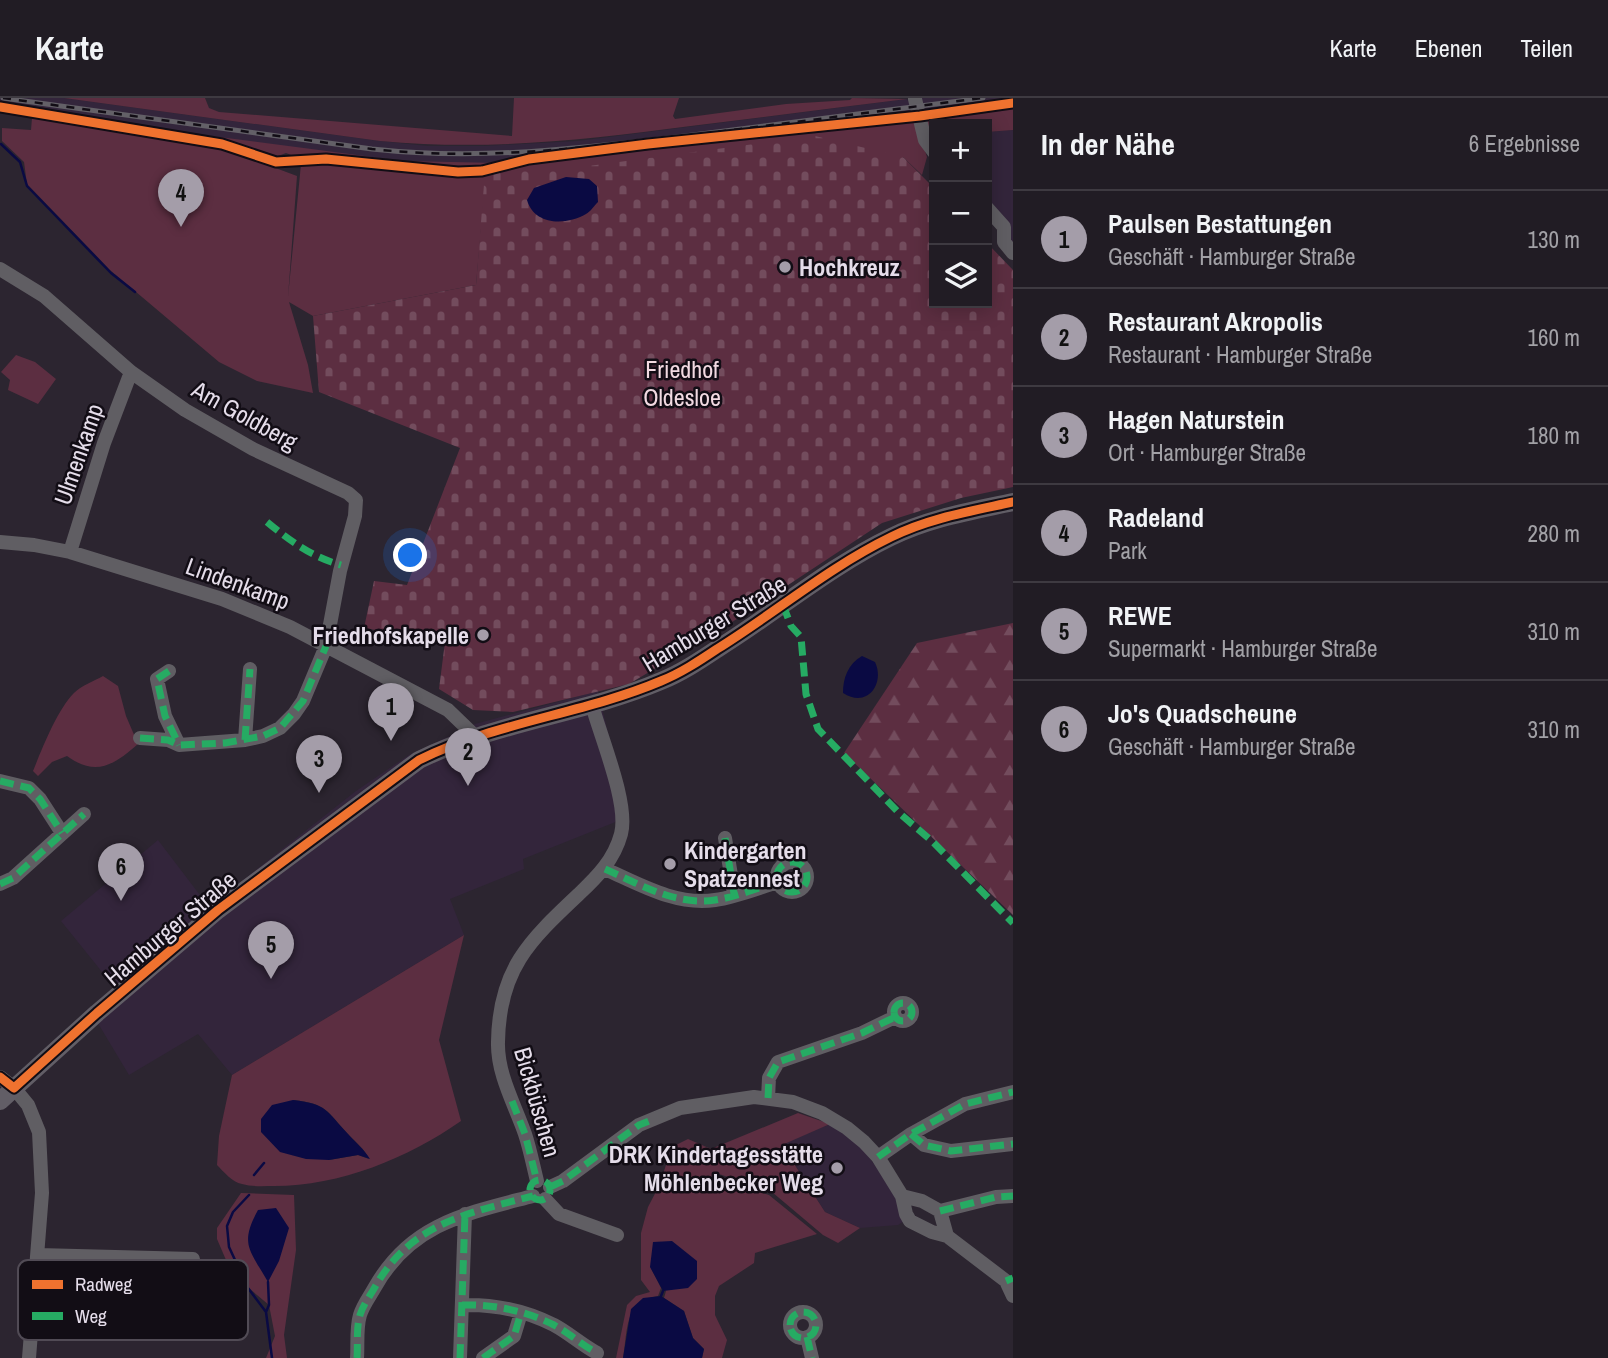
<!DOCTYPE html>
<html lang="de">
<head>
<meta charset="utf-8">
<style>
  :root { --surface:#211c24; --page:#29252c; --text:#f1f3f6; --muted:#a2a1a6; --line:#3e3a41; --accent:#a49da9 }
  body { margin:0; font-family:"Archivo Narrow",sans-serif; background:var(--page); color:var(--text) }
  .controls { position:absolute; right:21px; top:21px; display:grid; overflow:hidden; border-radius:0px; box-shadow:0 4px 18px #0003 }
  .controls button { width:63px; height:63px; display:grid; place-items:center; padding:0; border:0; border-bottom:2px solid var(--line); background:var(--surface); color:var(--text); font:35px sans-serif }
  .you { position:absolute; left:411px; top:458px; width:24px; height:24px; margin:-18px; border:5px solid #fff; border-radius:50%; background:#1a73e8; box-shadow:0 0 0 10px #1a73e833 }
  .badge { display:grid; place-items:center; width:46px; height:46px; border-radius:50%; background:var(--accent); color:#111; font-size:23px; font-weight:700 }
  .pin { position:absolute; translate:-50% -58px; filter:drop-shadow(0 2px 4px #0008) }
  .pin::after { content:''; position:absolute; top:37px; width:24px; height:21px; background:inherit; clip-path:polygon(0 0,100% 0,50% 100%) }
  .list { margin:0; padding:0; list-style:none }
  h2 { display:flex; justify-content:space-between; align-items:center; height:91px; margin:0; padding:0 28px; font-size:30px }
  h2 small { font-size:23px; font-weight:400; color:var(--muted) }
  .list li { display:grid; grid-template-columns:46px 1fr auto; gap:21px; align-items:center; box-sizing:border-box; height:98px; padding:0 28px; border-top:2px solid var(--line) }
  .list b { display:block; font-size:26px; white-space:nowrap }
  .list p { margin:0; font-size:23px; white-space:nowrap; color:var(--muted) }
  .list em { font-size:23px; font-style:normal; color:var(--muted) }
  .icon { flex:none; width:38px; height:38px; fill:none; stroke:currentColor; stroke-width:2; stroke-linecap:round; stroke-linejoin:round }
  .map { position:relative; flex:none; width:1013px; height:1260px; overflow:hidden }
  header { display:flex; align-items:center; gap:42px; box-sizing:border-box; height:98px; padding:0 35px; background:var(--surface); border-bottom:2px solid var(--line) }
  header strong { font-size:33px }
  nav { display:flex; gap:38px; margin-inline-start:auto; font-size:24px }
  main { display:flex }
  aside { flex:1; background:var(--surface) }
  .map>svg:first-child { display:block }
  .built { fill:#33253b }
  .green { fill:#5c2e41; fill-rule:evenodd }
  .forest { fill:url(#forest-firs) }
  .cemetery { fill:url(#cemetery-stones) }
  .water { fill:#0a0a43 }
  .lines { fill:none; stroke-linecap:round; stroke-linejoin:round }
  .stream { stroke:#0a0a43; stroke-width:2.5 }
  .minor { stroke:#605e63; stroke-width:14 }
  .major { stroke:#625e66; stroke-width:18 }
  .rail-casing { stroke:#636067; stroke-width:5 }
  .rail { stroke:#120d15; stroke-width:2.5; stroke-dasharray:8; stroke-linecap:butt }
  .quiet { stroke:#26ab63; stroke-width:7; stroke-dasharray:14 7; stroke-linecap:butt }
  .cycleway-casing { stroke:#120d15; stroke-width:13 }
  .cycleway { stroke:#ef722f; stroke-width:9 }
  .poi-dot { fill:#a49da9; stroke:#120d15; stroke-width:2.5 }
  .labels { text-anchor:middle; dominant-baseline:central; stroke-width:5; stroke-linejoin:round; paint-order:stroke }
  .poi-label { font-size:24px; font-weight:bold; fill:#e5ddea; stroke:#120d15; text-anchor:start }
  .park-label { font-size:24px; fill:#f2dae2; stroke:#120d15 }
  .street-label { font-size:24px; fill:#e5ddea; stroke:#120d15 }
  .key { fill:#120d15; stroke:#514b55; stroke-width:2 }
  .key-label { font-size:19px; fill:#e5ddea }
</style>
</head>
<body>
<header>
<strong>Karte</strong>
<nav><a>Karte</a><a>Ebenen</a><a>Teilen</a></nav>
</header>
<main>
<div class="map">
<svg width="1013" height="1260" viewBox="0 0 1013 1260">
  <defs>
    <pattern id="forest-firs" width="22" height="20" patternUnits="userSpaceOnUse" patternTransform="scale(1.75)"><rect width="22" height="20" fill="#5c2e41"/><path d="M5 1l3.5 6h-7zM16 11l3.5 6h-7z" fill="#734c5d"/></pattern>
    <pattern id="cemetery-stones" width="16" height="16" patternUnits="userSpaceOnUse" patternTransform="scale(1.75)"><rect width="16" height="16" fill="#5c2e41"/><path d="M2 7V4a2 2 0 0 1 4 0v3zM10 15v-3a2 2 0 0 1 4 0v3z" fill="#734c5d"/></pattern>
  </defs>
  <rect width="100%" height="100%" fill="#2c2530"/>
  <path class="built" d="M0 0H64L380 43 428 48H484L577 43 907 1 909 5 922 0H1013V5L928 16 926 12 913 14 914 18 552 63 446 66 354 58 0 9Z
    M1013 32V147L987 118V34Z
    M598 593 628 719 523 761 524 771 450 801 464 837 232 977 198 936 129 977 90 912 115 890 61 823 158 742 209 809 356 693 409 657 475 626Z
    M830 1026 861 1048 894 1094 907 1121 898 1127 860 1130 825 1114 782 1046Z"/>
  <path class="green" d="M64 0H205L209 10 219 14 512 38 514 0H679L673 18 675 21 786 6 850 2 852 0 907 1C835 10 763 19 691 28 583 42 489 53 380 43Z
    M1013 9V32L987 34V26H934V48L929 41 926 20Z
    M32 20 178 41 224 51 297 78 288 199 301 66C349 63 396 75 444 77 469 78 495 72 520 67L915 21 927 59 922 77 903 59 486 74 476 187 313 218 289 204 308 267 313 295 257 283 219 264 110 172 27 86 24 64 2 43V30L31 32Z
    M150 30 403 63 500 65 472 72 327 59 299 60 286 55 273 60 221 43 158 33Z
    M16 257 35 264 56 281 38 306 8 292 10 282 1 274Z
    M103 578 118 588 126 618 138 646C114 667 96 679 67 658L52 664 38 678 33 673C42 651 57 612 74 595 81 588 94 583 103 578Z
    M464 837 439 942 461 1023C408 1060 340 1088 274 1088 264 1088 252 1089 242 1086 232 1084 224 1074 217 1067L219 1038 232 977ZM293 1002C327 1006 326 1012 347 1035 355 1044 364 1050 369 1061L358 1057 329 1062Z
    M798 1015 830 1026 782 1047 825 1114 860 1130 838 1145 823 1137 772 1094 719 1076 717 1080 769 1097 817 1136 755 1155 754 1165 719 1188 715 1198V1217L727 1242 722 1260H702L704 1251 693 1240 684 1213 664 1200 666 1193 650 1168 661 1190 658 1198C624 1203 628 1231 623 1260H616L627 1207 636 1198 650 1194 641 1182V1135L648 1109 659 1088 672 1049 688 1041 711 1051Z
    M241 1095 294 1097 296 1152 284 1237 287 1260H266L275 1238 269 1207 232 1176 217 1141V1130Z"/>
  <path class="forest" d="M1013 525V817L844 655 917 545Z"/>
  <path class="cemetery" d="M815 38 903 59 934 90V205H987V145L1013 172V389L961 400 882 425 726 528 629 586 513 614 473 612 439 591 445 544 364 530 374 483 407 487 460 350 319 294 313 218 476 187 485 74 581 69Z"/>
  <path class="water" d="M566 79 589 81 597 88 598 104C594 108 590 114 586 116 565 128 534 127 527 102L534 90Z
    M862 558 875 564C885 585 868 611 843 595 843 580 848 566 862 558Z
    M293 1002C328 1006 326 1013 348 1036 356 1045 364 1051 370 1061L358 1057 329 1062 306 1061 280 1054 261 1034V1021L272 1007Z
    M276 1110 289 1130 279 1163 268 1184C250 1152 239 1147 258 1112Z
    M672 1143 697 1163V1181L688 1190 663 1193 650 1169 653 1144Z
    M661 1198 684 1213 693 1240 704 1251 702 1260H623L631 1211 643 1200Z"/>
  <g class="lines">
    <path class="stream" d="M1 46 20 64 27 88 111 175 135 194
      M254 1077 264 1065
      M249 1097 233 1114 227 1128 229 1149 248 1190 266 1214 272 1260
      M661 1198 663 1193
      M266 1214 269 1207 268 1184"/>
    <path class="minor" d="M915 1 925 42 934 54
      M987 110 1004 129V144L1013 155
      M0 171 44 198 131 274 185 312 253 351 348 395 356 402 355 418 340 473 326 548 303 603 294 616 280 630 263 638 245 642 179 647 168 642 140 640
      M0 444 34 447 70 454 222 501 290 529 448 612 476 639
      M70 454 104 345 131 274
      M169 573 157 581 165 618 179 647
      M245 642 250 571
      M0 683 29 690 40 701 62 735
      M725 740 734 796
      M777 779a15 15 0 1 1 30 0a15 15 0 1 1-30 0Z
      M605 771C639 786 676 808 715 802 736 799 758 790 778 784
      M0 786 13 780 84 716
      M894 914a9 9 0 1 1 18 0a9 9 0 1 1-18 0Z
      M0 979 14 990 28 1007 39 1034 42 1095 29 1260
      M768 1000 769 980 778 964 862 935 895 919
      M911 1036 924 1047 951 1053 1013 1046
      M878 1059 911 1036 965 1006 1013 994
      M537 1083C533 1067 530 1051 525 1036 515 1007 497 976 498 944 499 871 529 843 579 796 597 779 614 762 621 736 629 706 601 640 592 607
      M550 1089 563 1083 639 1027 680 1010 754 999 793 1004 822 1015 847 1030 864 1044 878 1059 902 1098 906 1116 910 1123 932 1134 947 1138 1006 1183 1013 1198
      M902 1098 922 1103 940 1113 947 1138
      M545 1101 559 1116 617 1137
      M940 1113 996 1099 1013 1098
      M38 1157 193 1161
      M462 1207C494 1206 526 1213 554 1227 569 1235 582 1247 597 1255
      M790 1227a13 13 0 1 1 26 0a13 13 0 1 1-26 0Z
      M807 1239 812 1260
      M357 1260C358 1247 356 1230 360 1217 363 1207 370 1198 375 1189 411 1125 468 1115 533 1098
      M460 1260 465 1116
      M483 1260 514 1238 521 1215"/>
    <path class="major" d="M0 1003 97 915 218 812 419 662C496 624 583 616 661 583 681 575 699 563 717 551 775 515 829 469 891 439 929 420 972 413 1013 404"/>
    <defs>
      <path id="rail" d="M3 0 372 51C482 63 584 50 693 37 790 25 886 12 983 0"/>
    </defs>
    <use href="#rail" class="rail-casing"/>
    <use href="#rail" class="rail"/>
    <path class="quiet" d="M267 424C290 443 312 459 341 467
      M783 507 791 528 801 539 806 596 818 631 898 714 933 744 1013 825
      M169 573 157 581 165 618 179 647
      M140 640 168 642 179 647 225 645 263 638 280 630 303 603 326 548
      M245 642 250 571
      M0 683 29 690 40 701 62 735
      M725 740 734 796
      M777 779a15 15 0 1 1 30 0a15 15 0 1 1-30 0Z
      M605 771C639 786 676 808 715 802 736 799 758 790 778 784
      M0 786 13 780 84 716
      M894 914a9 9 0 1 1 18 0a9 9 0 1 1-18 0Z
      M768 1000 769 980 778 964 862 935 895 919
      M512 1003 525 1036 537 1083
      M911 1036 924 1047 951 1053 1013 1046
      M878 1059 911 1036 965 1006 1013 994
      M530 1092a10 10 0 1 1 20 0a10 10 0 1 1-20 0Z
      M550 1089 563 1083 639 1027 649 1023
      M940 1113 996 1099 1013 1098
      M1006 1183 1013 1180
      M462 1207C494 1206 526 1213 554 1227 569 1235 582 1247 597 1255
      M790 1227a13 13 0 1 1 26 0a13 13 0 1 1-26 0Z
      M807 1239 812 1260
      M357 1260C358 1247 356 1230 360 1217 363 1207 370 1198 375 1189 411 1125 468 1115 533 1098
      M460 1260 465 1116
      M483 1260 514 1238 521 1215"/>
    <defs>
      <path id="cycleway" d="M0 9 222 46 276 64 326 61 458 74 482 73 529 61 648 46 920 18 1013 5
        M0 979 14 990 97 915 218 812 419 662C496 624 583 616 661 583 681 575 699 563 717 551 775 515 829 469 891 439 929 420 972 413 1013 404"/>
    </defs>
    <use href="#cycleway" class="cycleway-casing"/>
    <use href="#cycleway" class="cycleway"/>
  </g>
  <g class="poi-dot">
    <circle cx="785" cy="169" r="7"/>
    <circle cx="483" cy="537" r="7"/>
    <circle cx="670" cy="766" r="7"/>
    <circle cx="837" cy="1070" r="7"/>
  </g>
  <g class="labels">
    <g class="poi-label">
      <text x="799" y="169">Hochkreuz</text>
      <text x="469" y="537" text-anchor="end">Friedhofskapelle</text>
      <text x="684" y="752">Kindergarten<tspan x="684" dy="28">Spatzennest</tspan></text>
      <text x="823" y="1056" text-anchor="end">DRK Kindertagesstätte<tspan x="823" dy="28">Möhlenbecker Weg</tspan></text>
    </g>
    <g class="park-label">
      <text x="682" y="271">Friedhof<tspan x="682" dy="28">Oldesloe</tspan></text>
    </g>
    <g class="street-label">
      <text transform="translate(245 317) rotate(29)">Am Goldberg</text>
      <text transform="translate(78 356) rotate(-71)">Ulmenkamp</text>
      <text transform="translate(238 485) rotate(20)">Lindenkamp</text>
      <text transform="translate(714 525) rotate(-31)">Hamburger Straße</text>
      <text transform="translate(170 830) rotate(-40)">Hamburger Straße</text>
      <text transform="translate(538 1004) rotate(74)">Bickbüschen</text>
    </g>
  </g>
  <rect x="18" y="1162" width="230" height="80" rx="10" class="key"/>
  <rect x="32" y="1182" width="31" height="9" fill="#ef722f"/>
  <rect x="32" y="1214" width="31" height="8" fill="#26ab63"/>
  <g class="key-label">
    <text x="75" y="1193">Radweg</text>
    <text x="75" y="1225">Weg</text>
  </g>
</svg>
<div class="controls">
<button>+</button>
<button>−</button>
<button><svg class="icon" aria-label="layers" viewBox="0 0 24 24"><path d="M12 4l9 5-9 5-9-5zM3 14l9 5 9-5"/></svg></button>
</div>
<div class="you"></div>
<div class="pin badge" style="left:391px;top:643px">1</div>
<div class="pin badge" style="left:468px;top:688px">2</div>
<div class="pin badge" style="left:319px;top:695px">3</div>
<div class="pin badge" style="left:181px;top:129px">4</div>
<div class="pin badge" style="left:271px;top:881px">5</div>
<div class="pin badge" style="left:121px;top:803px">6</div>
</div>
<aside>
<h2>In der Nähe<small>6 Ergebnisse</small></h2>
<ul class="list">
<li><span class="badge">1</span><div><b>Paulsen Bestattungen</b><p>Geschäft · Hamburger Straße</p></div><em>130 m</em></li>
<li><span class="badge">2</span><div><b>Restaurant Akropolis</b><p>Restaurant · Hamburger Straße</p></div><em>160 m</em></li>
<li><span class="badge">3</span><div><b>Hagen Naturstein</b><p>Ort · Hamburger Straße</p></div><em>180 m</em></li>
<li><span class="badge">4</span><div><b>Radeland</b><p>Park</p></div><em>280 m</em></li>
<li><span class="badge">5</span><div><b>REWE</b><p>Supermarkt · Hamburger Straße</p></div><em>310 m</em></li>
<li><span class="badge">6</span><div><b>Jo's Quadscheune</b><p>Geschäft · Hamburger Straße</p></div><em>310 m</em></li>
</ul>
</aside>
</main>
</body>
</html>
